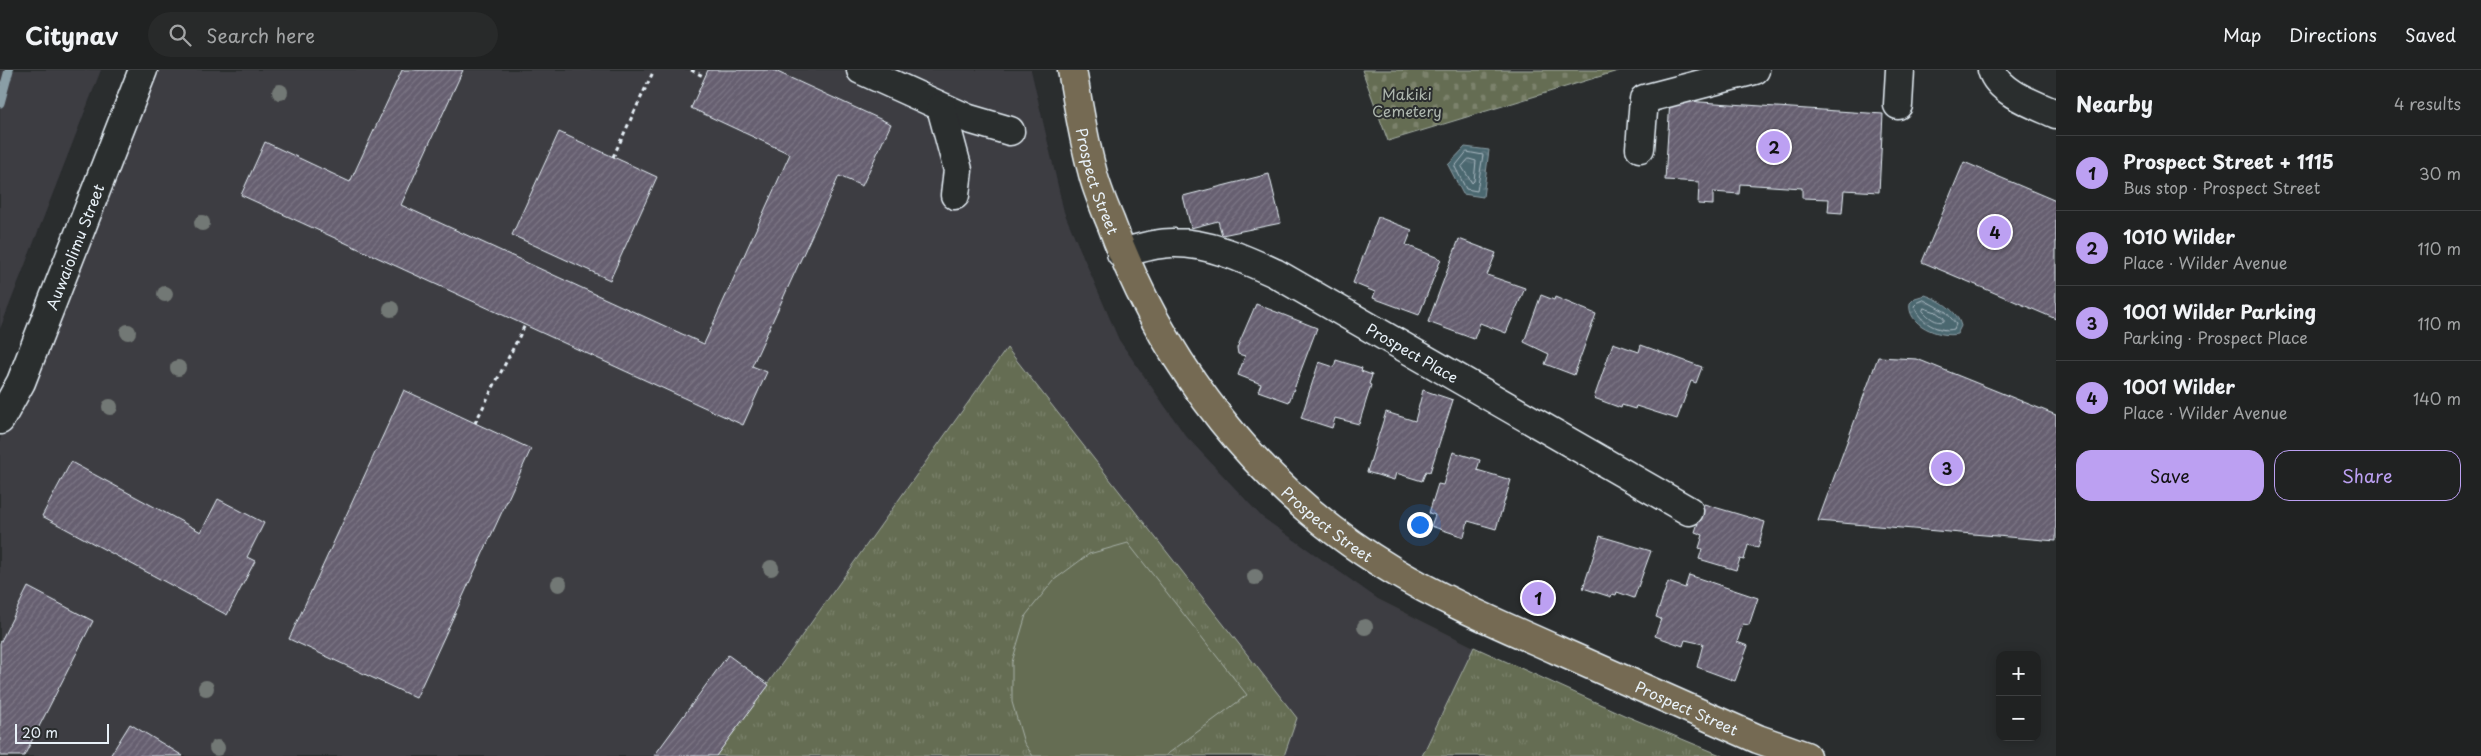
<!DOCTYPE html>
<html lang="en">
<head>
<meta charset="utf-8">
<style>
  :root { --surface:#202222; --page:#282a2a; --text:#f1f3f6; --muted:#a2a4a5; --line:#3d3f40; --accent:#bca0f2 }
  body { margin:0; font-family:"Playpen Sans",sans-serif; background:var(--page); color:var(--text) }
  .controls { position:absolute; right:15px; bottom:15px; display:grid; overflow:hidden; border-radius:10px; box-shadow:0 2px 12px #0003 }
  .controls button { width:45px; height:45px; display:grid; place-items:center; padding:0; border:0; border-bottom:1px solid var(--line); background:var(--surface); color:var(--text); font:25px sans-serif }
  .scale { position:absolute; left:15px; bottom:12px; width:94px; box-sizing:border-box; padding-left:5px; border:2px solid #e8f1f8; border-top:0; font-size:14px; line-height:18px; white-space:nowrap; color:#e8f1f8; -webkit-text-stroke:4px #2a2d2e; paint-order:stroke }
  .you { position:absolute; left:1419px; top:454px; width:18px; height:18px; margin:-12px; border:4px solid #fff; border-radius:50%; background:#1a73e8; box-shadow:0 0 0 8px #1a73e833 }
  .badge { display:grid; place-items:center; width:32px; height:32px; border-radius:50%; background:var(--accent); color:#111; font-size:16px; font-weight:700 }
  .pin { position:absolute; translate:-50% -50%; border:2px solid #fff; box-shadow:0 1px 5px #0006 }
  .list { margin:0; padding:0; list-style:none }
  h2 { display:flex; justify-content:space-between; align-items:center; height:65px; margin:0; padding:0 20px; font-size:21px }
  h2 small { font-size:16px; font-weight:400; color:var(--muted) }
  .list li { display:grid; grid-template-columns:32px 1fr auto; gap:15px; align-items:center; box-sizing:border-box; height:75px; padding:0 20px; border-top:1px solid var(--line) }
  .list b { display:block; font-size:19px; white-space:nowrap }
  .list p { margin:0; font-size:16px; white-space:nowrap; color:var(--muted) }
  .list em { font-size:16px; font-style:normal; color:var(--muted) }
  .actions { display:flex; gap:10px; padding:15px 20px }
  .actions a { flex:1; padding:11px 0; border:1px solid var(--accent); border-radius:15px; text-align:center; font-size:18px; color:var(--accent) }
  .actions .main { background:var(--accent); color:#111 }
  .icon { flex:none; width:28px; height:28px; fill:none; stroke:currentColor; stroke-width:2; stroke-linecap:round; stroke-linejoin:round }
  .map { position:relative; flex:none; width:2056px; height:686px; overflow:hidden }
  header { display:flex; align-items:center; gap:30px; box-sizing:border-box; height:70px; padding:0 25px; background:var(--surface); border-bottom:1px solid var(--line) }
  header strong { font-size:24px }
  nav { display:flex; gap:28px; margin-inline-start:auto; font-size:18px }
  .search { width:350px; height:45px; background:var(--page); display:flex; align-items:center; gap:12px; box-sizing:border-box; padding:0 18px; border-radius:28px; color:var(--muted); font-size:19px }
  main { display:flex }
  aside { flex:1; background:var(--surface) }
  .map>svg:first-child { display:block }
  .built { fill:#3c3c42 }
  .grass { fill:url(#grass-tufts); stroke:#a6afa6 }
  .cemetery { fill:url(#cemetery-stones); stroke:#a6afa6 }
  .park { fill:#656d53; stroke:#a6afa6 }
  .water { fill:url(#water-ripples); stroke:#8a9ea6 }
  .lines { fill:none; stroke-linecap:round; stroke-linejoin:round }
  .shore { stroke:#aabac2; stroke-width:1 }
  .stream { stroke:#8a9ea6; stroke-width:9 }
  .building { fill:url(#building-hatch); stroke:#e8f1f8 }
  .minor-casing { stroke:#e8f1f8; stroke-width:31 }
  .major-casing { stroke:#e8f1f8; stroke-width:31 }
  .path { stroke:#e8f1f8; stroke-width:3; stroke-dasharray:4 4; stroke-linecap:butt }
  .minor { stroke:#2a2d2e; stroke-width:28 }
  .major { stroke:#746b52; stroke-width:28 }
  .tree { fill:#727874 }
  .labels { text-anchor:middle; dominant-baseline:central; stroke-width:4; stroke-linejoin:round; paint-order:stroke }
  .park-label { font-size:15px; fill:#adb6ae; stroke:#2a2d2e }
  .street-label { font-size:15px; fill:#e8f1f8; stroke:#2a2d2e }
</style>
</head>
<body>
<header>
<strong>Citynav</strong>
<div class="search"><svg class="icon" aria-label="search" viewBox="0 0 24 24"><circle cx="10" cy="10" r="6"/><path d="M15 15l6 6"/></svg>Search here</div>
<nav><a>Map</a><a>Directions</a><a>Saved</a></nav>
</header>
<main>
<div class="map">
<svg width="2056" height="686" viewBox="0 0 2056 686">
  <defs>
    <pattern id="grass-tufts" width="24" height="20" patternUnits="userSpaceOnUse" patternTransform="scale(1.25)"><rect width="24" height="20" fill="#656d53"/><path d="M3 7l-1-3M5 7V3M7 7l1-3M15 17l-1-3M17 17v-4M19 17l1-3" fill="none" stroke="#7b826c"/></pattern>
    <pattern id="cemetery-stones" width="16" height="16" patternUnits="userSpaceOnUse" patternTransform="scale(1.25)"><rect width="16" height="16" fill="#656d53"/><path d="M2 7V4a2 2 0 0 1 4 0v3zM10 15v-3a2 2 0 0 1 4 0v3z" fill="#7b826c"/></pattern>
    <pattern id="water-ripples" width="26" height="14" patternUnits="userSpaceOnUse" patternTransform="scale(1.25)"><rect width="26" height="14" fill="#4c6770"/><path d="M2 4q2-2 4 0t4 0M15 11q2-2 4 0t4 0" fill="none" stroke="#667d85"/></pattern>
    <pattern id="building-hatch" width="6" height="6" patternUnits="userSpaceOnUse" patternTransform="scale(1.25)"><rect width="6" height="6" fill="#665f70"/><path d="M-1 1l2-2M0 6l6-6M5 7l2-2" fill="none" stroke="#7c7685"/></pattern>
  </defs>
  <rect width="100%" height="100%" fill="#2a2d2e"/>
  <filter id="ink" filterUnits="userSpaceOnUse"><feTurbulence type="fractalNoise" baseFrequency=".02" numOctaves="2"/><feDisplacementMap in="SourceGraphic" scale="10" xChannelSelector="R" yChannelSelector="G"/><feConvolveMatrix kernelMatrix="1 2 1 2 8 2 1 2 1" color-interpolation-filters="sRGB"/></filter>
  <g filter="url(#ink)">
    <path class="built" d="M0 0H101L0 259Z
      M157 0H1031L1064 142 1119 270 1185 365 1262 447 1378 529 1474 577 1422 686H0V369L27 318Z"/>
    <path class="grass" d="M1007 278 1297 648 1284 686H716Z
      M1474 577 1624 645 1723 686H1422Z"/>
    <path class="cemetery" d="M1362 0H1621L1388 71Z"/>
    <path class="park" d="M1128 473 1247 625 1165 686H1033L1024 673 1012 632V592L1026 545 1054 510 1089 484Z"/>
    <path class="water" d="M1465 77 1489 80 1483 127 1463 124 1448 95Z
      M1925 225C1940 230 1957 240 1961 256L1957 264C1940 268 1906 255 1910 233L1915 228Z"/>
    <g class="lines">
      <path class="shore" d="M1467 82 1483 85 1477 121 1466 119 1455 97Z
        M1469 89 1476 91 1474 111 1472 113 1462 97Z
        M1924 230 1946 242 1956 254 1954 259C1939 263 1919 252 1914 236L1917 233Z
        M1924 238 1936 242 1944 248V251C1937 254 1928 247 1923 241Z"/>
      <path class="stream" d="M0 33 9 0"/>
    </g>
    <path class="building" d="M402 0H463L401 135 704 274 790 84 691 38 708 0H773L891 54 862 116 839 106 752 296 767 302 743 355 241 125 265 72 350 112Z
      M1670 30 1883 44 1879 122 1844 120 1842 143 1828 142 1829 129 1802 128V118L1740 114 1739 124 1713 122V135L1698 134 1699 112 1665 110Z
      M559 62 657 107 610 210 512 165Z
      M1964 92 2056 131V249L1922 192Z
      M1269 104 1281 153 1222 165 1218 151 1191 158 1183 126Z
      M1378 147 1412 160 1406 175 1441 189 1419 245 1373 228 1375 222 1353 213Z
      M1459 169 1496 183 1487 205 1525 218 1506 263 1480 253 1474 269 1428 252Z
      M1541 225 1554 230 1555 227 1596 244 1574 305 1545 294 1549 284 1524 272Z
      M1256 234 1317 258 1289 332 1258 321 1261 314 1238 305 1245 286 1238 284 1237 278Z
      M1613 273 1639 282 1641 275 1702 297 1696 313 1691 311 1677 349 1636 336 1635 339 1622 335 1621 338 1594 328Z
      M1878 287 1917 289 2056 345V471L1818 451Z
      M1336 290 1362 298 1361 301 1372 305 1369 314 1371 315 1359 354 1335 348 1332 358 1301 348 1319 292 1334 297Z
      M404 320 531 379 416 628 289 569Z
      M1423 320 1453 330 1430 402 1426 401 1422 411 1396 403 1394 410 1367 402 1386 342 1415 351Z
      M1453 382 1480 390 1477 400 1511 410 1496 459 1468 451 1464 467 1431 456 1435 445 1429 443 1438 414 1443 415Z
      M71 392 201 462 218 429 264 453 247 487 255 491 227 545 42 446Z
      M1704 434 1765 452 1758 478 1748 475 1744 490 1740 489 1736 500 1699 489 1702 479 1699 478 1703 465 1695 462Z
      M1600 466 1651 481 1634 528 1617 522 1616 525 1612 524 1611 527 1583 518Z
      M1689 505 1758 528 1749 555 1743 554 1737 572 1748 576 1735 611 1697 597 1703 574 1685 570 1683 576 1655 566 1661 549 1656 547 1668 512 1685 518Z
      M28 517 93 551 24 686H0V573Z
      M728 585 769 615 716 686H654Z
      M130 654 183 686H110Z"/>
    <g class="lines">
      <defs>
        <g id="minor">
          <path d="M861 0 969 49 1010 61"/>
          <path d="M1992 0C1999 23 2036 35 2056 44"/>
          <path d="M1898 35 1900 0"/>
          <path d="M941 37 958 100 955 125"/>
          <path d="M1640 78 1644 29 1755 0"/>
          <path id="s1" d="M1121 183C1138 179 1158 172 1175 173 1210 173 1244 189 1275 203L1689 441"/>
          <path id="s2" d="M0 350 21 312 143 0"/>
        </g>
        <g id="major">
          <path id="s3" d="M1072 0C1078 33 1083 67 1092 100 1096 118 1104 136 1111 153 1163 295 1261 422 1392 500 1444 531 1501 555 1557 580 1624 609 1691 639 1758 669L1806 686"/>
        </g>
      </defs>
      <use href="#minor" class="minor-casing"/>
      <use href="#major" class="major-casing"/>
      <path class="path" d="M691 0 705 7
        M613 87 654 0
        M475 353 525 255"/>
      <use href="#minor" class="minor"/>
      <use href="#major" class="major"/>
    </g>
    <g class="tree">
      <circle cx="280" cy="22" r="8"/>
      <circle cx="202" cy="153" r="8"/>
      <circle cx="165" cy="224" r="8"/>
      <circle cx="391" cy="239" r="8"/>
      <circle cx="128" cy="262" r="8"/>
      <circle cx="178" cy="298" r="8"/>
      <circle cx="110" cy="337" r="8"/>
      <circle cx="771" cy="498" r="8"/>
      <circle cx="1255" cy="507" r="8"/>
      <circle cx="559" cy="514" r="8"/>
      <circle cx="1365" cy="557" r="8"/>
      <circle cx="206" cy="618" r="8"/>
      <circle cx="217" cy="678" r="8"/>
    </g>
  </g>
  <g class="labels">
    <g class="park-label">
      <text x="1407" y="23">Makiki<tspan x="1407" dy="17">Cemetery</tspan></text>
    </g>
    <g class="street-label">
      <text stroke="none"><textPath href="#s3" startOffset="114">Prospect Street</textPath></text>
      <text stroke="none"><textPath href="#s2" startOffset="189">Auwaiolimu Street</textPath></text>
      <text stroke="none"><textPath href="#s1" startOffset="319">Prospect Place</textPath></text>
      <text stroke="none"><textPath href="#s3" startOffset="534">Prospect Street</textPath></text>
      <text stroke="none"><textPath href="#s3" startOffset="939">Prospect Street</textPath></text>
    </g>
  </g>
</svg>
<div class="controls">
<button>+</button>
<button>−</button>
</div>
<div class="scale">20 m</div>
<div class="you"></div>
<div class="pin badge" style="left:1538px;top:528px">1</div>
<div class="pin badge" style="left:1774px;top:77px">2</div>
<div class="pin badge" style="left:1947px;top:398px">3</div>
<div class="pin badge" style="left:1995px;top:162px">4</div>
</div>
<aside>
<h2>Nearby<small>4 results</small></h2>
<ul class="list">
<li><span class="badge">1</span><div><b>Prospect Street + 1115</b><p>Bus stop · Prospect Street</p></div><em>30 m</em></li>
<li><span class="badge">2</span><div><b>1010 Wilder</b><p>Place · Wilder Avenue</p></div><em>110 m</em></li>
<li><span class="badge">3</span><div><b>1001 Wilder Parking</b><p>Parking · Prospect Place</p></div><em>110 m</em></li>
<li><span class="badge">4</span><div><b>1001 Wilder</b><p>Place · Wilder Avenue</p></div><em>140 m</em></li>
</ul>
<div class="actions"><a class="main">Save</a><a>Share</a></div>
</aside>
</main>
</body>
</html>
